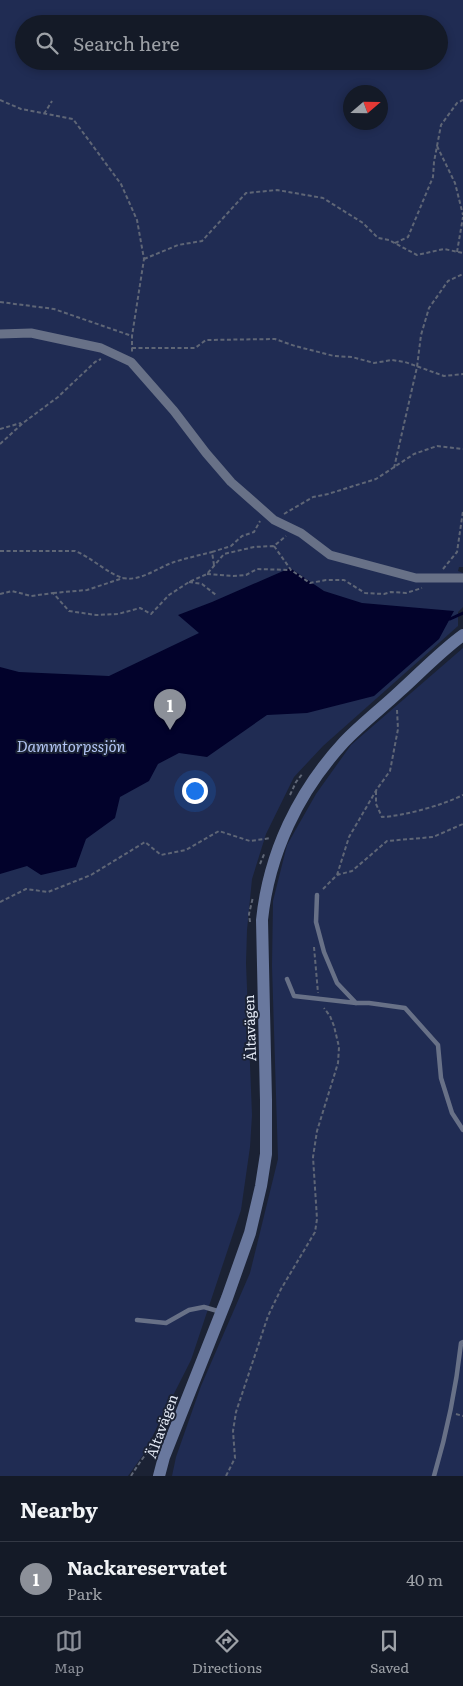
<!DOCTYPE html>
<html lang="en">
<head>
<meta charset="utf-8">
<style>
  :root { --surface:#141a27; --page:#212733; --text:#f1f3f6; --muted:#9da1a7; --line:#333844; --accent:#8c9099 }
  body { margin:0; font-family:Literata,serif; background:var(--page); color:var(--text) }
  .compass { position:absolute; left:343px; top:85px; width:45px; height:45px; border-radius:50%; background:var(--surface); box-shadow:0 2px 8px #0003; rotate:70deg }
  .you { position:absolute; left:194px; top:790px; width:18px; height:18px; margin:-12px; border:4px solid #fff; border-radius:50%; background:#1a73e8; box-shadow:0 0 0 8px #1a73e833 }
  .badge { display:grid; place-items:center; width:32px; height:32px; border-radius:50%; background:var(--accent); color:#fff; font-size:16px; font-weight:700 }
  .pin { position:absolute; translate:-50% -41px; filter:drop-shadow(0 1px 2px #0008) }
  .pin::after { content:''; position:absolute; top:26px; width:18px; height:15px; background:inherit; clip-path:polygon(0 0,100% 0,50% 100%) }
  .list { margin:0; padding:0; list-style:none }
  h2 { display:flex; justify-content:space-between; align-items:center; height:65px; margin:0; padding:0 20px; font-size:21px }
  h2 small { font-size:16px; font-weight:400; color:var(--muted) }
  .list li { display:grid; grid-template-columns:32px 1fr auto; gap:15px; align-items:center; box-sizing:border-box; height:75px; padding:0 20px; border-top:1px solid var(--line) }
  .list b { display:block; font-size:19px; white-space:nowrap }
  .list p { margin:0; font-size:16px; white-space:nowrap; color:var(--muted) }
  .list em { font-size:16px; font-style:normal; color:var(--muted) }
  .icon { flex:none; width:28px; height:28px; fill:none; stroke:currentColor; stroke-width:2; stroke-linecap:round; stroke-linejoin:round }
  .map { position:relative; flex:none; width:463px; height:1476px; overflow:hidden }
  .search { position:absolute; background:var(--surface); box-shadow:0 2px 8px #0003; left:15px; right:15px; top:15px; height:55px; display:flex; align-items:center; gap:12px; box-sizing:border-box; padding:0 18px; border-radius:28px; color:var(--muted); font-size:19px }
  .sheet { height:140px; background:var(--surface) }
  nav { display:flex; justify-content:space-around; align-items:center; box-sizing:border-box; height:70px; border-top:1px solid var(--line); background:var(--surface); font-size:14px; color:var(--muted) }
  nav a { display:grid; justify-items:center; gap:2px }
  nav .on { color:var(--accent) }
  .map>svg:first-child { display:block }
  .green { fill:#202c53; fill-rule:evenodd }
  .water { fill:#02022b }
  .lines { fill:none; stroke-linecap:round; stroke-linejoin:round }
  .stream { stroke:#02022b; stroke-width:3 }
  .path { stroke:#5f6676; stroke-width:2; stroke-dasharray:4 2.5; stroke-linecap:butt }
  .lane { stroke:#687187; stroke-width:4.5 }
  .street { stroke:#687187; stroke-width:9 }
  .secondary { stroke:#69789e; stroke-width:12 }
  .labels { text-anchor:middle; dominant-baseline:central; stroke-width:4; stroke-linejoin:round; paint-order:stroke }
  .street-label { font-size:14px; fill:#e2e8f4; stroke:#1b2234 }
  .water-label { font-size:15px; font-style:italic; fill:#b3c5f4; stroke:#1b2234 }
</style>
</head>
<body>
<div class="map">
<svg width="463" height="1476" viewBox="0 0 463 1476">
  <rect width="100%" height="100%" fill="#1b2234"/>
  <path class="green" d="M0 0H463V567H459L458 571 463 573V607L458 612V626L323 746 294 777 266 834 252 879 247 930 246 963 252 1115 250 1147 241 1210 191 1360 143 1455 128 1476H0ZM24 24H439V61H24ZM350 92H380V122H350Z
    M463 648V1476H172L176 1457 201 1386 250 1273 278 1159 272 966 273 901 287 845 316 794 351 745Z"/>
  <path class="water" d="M290 568 324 591 362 603 454 611 439 639 374 696 307 713 267 715 207 757 179 753 158 764 149 781 120 797 115 818 86 839 76 867 41 875 27 866 0 874V667L19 672 109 676 199 633 178 615 212 602Z"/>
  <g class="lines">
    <path class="stream" d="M450 619 463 613"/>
    <path class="path" d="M0 100 21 109 73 119 121 184 137 220 144 259 132 336V353
      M44 114 52 101
      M437 146 455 183 463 215
      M395 243 408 237 433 177 434 162 441 125 457 103 463 100
      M457 252 463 217
      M144 259 178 245 202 241 246 193 277 190 323 198 363 223 378 238 389 240 417 255 444 249 463 253
      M0 302 54 309 132 336
      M132 348H195L206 340 275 339 295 346 334 356 352 357 374 363 392 360 405 362 444 376 463 374
      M0 429 21 423
      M0 444 23 423 58 397 95 362 101 359
      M394 468 417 367 421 335 429 308 448 281 463 274
      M284 514 313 497 328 494 376 479 414 454 437 446 463 449
      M274 546 291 570 310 583 326 580H344L365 593 384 594 391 592 406 593 422 588
      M0 551H75C91 557 108 574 123 578 140 582 159 567 174 562 187 558 200 555 212 552
      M214 565 212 552 231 546 242 536 254 532 260 521
      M443 569 457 552 463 511
      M207 574 233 576 246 575 257 569 291 570
      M189 582 202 584 216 595
      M53 593 87 590 123 578
      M0 594 12 591 31 596 53 593 69 611 96 615 118 614 140 608 151 614 169 595 189 582 207 574 224 554 254 547 274 546 286 536
      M376 791V804L382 817C404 816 443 805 463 795
      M290 795 296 782 303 773
      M260 864 265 852
      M337 875 349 837 377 789 390 771 398 729 397 710
      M323 889 337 875 352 871 387 841 433 837 463 824
      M0 902 26 889 48 892 91 875 145 842 161 855 186 850 219 831 250 841 271 838
      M250 922 249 914 253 897
      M314 947 318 993
      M456 1414 463 1416
      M131 1476C140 1461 151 1448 160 1433
      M226 1476 235 1458 233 1431 236 1412 268 1316 281 1289 315 1232 317 1219 313 1157 317 1131 338 1063 339 1047 334 1026 330 1016 324 1008"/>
    <path class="lane" d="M317 895 316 922 324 952 337 983 356 1003
      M287 979 294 996 356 1003H369L405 1008 438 1045 441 1078 452 1113 463 1130
      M137 1320 166 1323 189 1310 204 1307 221 1312
      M434 1476C447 1432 456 1389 461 1343L463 1342"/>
    <path class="street" d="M0 334 31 333 101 348 131 362 174 411 206 453 231 482 274 520 301 533 330 555 416 578H463"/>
    <path class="secondary" d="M159 1476 164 1457 227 1298 250 1233 261 1186 266 1154V1100L262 920C269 853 298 792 344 742 361 724 382 708 400 691 421 672 441 651 463 635"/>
  </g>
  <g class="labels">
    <g class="street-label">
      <text transform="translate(249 1028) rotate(-92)">Ältavägen</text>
      <text transform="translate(161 1426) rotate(-70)">Ältavägen</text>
    </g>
    <g class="water-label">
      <text x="71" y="745">Dammtorpssjön</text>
    </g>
  </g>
</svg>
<svg class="compass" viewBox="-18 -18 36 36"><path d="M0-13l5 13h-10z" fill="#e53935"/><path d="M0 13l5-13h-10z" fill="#9da1a7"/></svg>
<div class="you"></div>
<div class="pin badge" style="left:170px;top:730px">1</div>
<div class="search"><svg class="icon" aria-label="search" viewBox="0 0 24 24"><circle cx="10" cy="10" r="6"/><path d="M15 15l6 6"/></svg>Search here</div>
</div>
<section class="sheet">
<h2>Nearby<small></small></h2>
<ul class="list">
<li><span class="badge">1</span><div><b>Nackareservatet</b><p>Park</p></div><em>40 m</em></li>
</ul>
</section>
<nav>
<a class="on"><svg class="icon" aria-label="map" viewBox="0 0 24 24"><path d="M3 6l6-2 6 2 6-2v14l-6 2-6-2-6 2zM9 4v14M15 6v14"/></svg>Map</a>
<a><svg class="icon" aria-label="directions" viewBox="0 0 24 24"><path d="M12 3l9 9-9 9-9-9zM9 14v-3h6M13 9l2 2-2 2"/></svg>Directions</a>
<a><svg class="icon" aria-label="saved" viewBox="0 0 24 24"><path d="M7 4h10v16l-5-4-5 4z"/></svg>Saved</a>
</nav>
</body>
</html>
